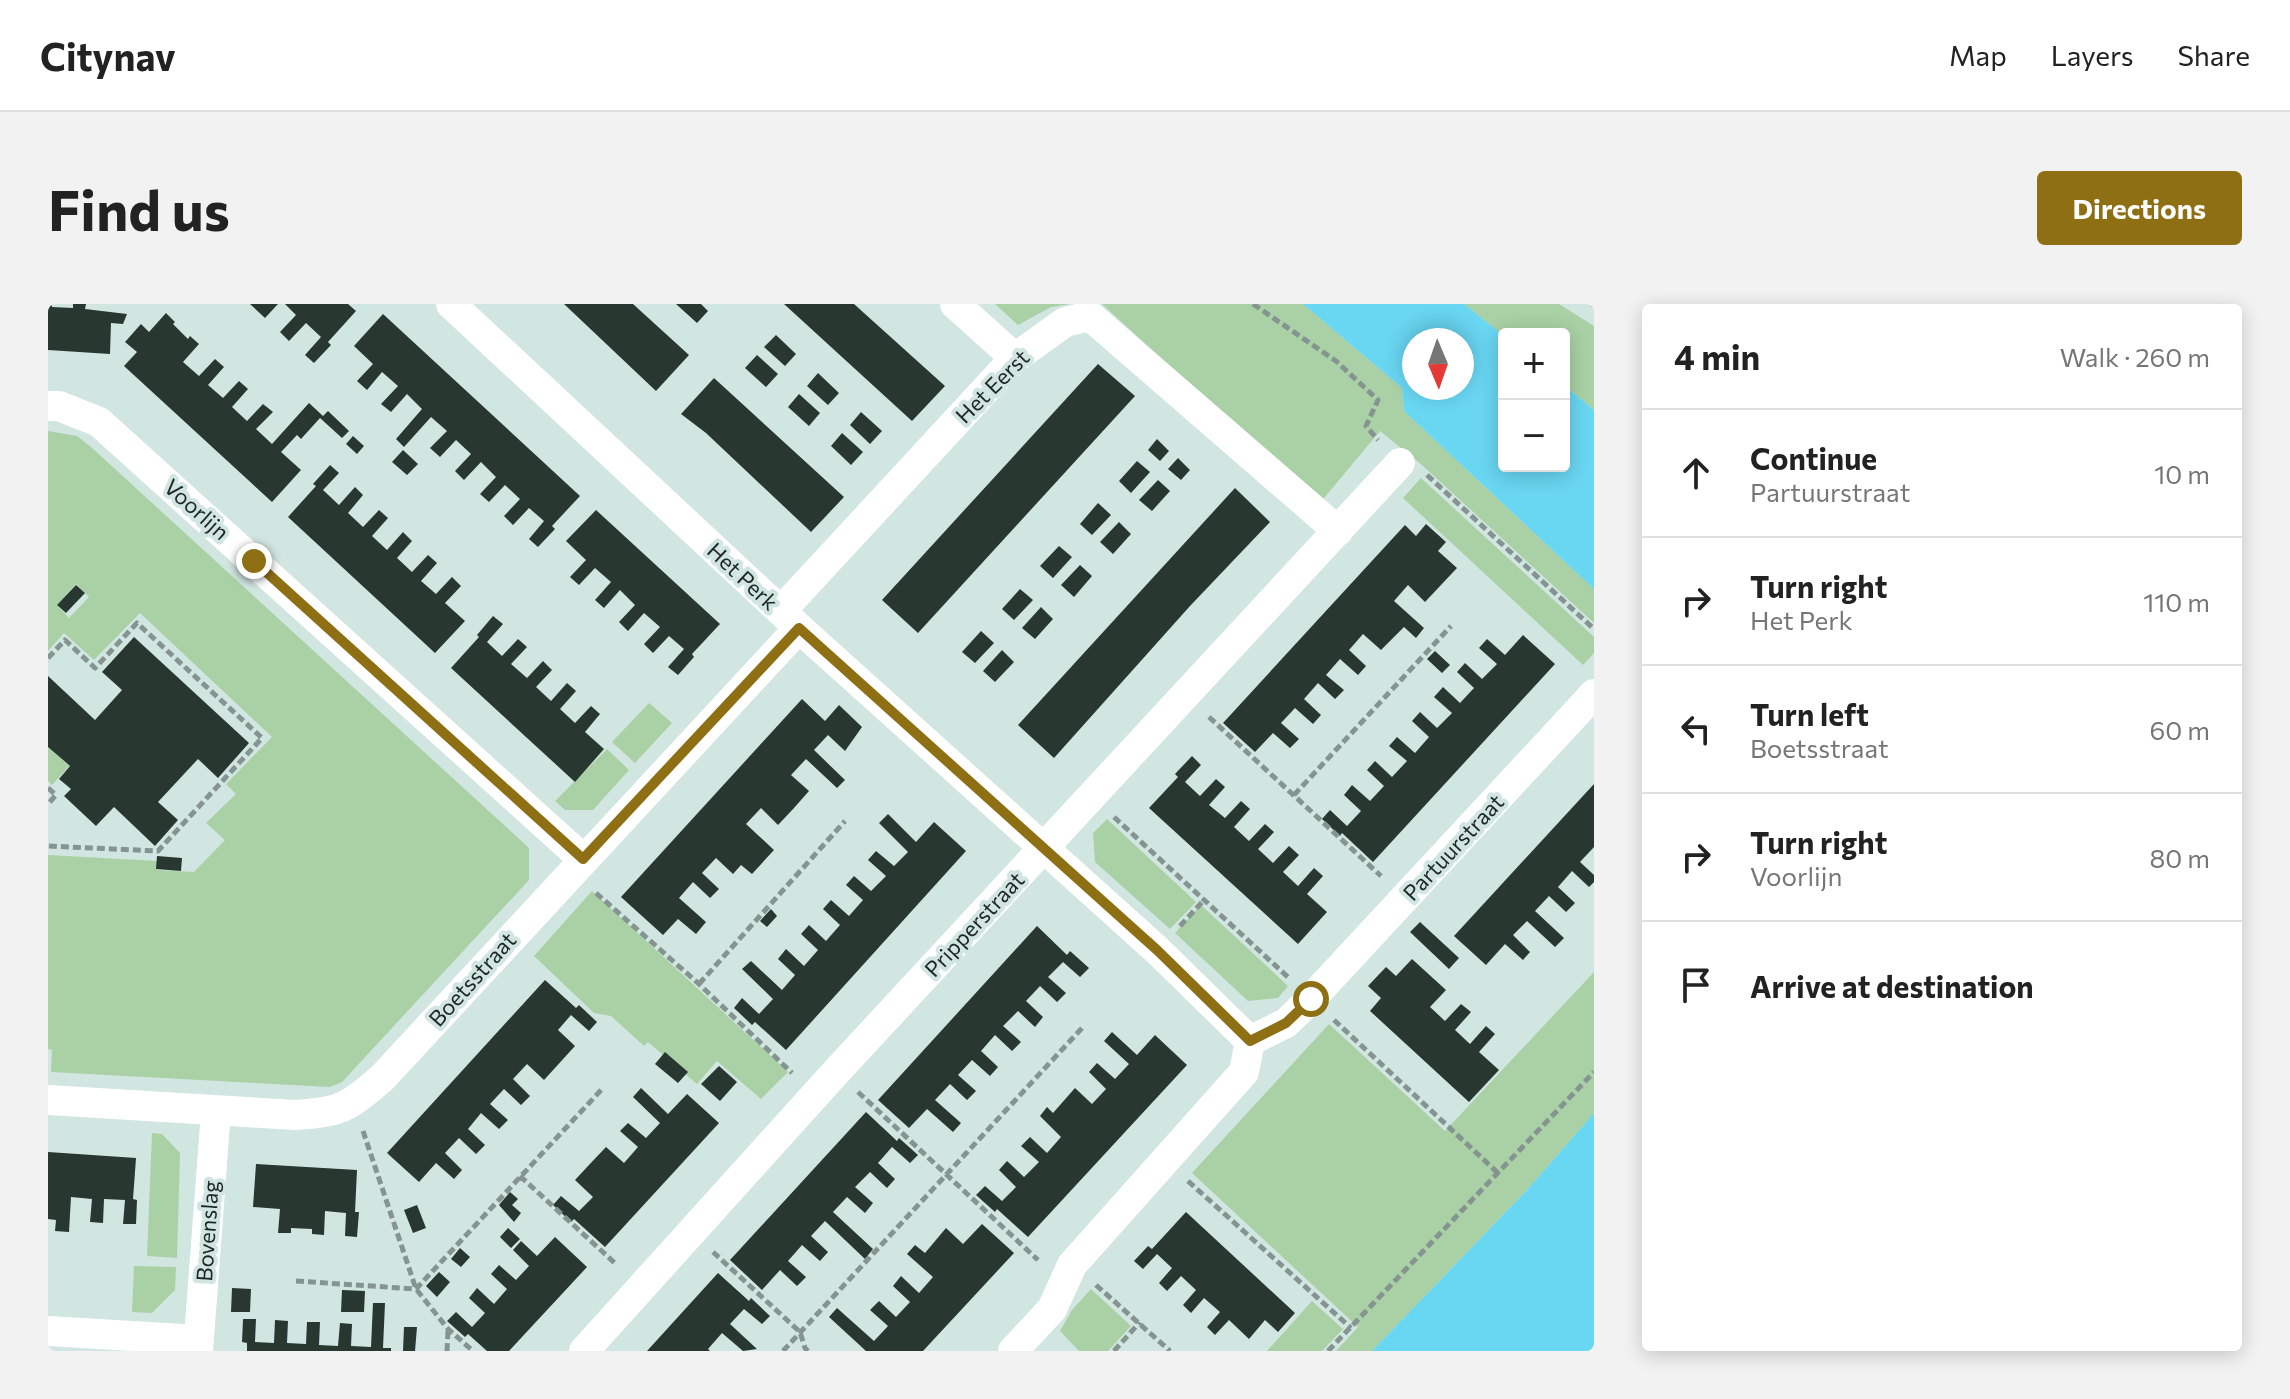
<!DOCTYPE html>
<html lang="en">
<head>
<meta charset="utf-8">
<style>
  :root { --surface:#fff; --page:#f2f2f2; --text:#222; --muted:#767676; --line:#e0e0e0; --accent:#8f6f14 }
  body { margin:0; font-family:Commissioner,sans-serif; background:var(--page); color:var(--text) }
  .controls { position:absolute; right:24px; top:24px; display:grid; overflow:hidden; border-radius:8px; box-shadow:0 4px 20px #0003 }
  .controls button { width:72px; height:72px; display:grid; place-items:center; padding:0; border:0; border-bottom:2px solid var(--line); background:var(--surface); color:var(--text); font:40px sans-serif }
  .compass { position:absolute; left:1354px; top:24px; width:72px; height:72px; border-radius:50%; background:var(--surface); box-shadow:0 4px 20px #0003; rotate:178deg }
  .stop { position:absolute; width:24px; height:24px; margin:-18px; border:6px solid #8f6f14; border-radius:50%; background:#fff }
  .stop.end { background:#8f6f14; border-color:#fff; box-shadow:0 2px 8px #0008 }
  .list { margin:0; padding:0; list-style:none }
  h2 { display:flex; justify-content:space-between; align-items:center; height:104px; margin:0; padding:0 32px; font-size:34px }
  h2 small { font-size:26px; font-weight:400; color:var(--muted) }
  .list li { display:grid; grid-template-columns:52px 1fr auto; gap:24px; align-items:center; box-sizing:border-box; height:128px; padding:0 32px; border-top:2px solid var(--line) }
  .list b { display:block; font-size:30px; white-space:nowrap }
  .list p { margin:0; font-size:26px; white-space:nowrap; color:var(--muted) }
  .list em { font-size:26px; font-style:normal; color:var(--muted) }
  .icon { flex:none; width:44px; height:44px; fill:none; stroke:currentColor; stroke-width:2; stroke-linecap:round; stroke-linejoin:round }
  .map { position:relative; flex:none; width:1546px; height:1047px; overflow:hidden; border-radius:8px }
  header { display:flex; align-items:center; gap:48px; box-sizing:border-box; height:112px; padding:0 40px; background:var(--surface); border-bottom:2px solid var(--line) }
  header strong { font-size:38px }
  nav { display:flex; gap:44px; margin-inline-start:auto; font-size:28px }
  .intro { display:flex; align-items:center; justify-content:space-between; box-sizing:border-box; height:192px; padding:0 48px }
  h1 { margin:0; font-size:56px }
  .button { padding:20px 36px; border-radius:8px; background:var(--accent); color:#fff; font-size:28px; font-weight:700 }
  main { display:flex; gap:48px; padding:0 48px }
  aside { flex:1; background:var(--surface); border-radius:8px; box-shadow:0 4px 20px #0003 }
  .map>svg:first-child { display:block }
  .green { fill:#a9d1a5; fill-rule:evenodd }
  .water { fill:#69d6f2; fill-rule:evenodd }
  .building { fill:#28372f }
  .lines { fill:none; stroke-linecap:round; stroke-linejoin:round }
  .path { stroke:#859490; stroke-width:5; stroke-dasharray:8 4; stroke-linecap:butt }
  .street { stroke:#fff; stroke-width:30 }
  .route { stroke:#8f6f14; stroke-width:10 }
  .labels { text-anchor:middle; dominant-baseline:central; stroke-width:8; stroke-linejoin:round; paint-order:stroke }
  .street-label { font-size:22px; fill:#1f2725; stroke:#d1e6e1 }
</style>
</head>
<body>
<header>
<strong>Citynav</strong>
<nav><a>Map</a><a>Layers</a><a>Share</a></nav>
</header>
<div class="intro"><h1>Find us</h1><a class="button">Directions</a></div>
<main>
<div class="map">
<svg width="1546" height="1047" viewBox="0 0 1546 1047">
  <rect width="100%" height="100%" fill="#d1e6e1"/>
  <path class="green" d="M947 0H1022L1003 3 970 21Z
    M1054 0H1255L1354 84 1356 107 1546 285V319L1374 161 1332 127 1271 200Z
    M1416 0H1511L1546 22V106L1516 81V30L1456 32Z
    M0 127 29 132 43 143 481 544V576L294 778 282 783 3 768 4 746 0 745V551L109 557V566L146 568 177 536 158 519 188 490 178 480 224 433 92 309 46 356 16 329 0 347ZM28 280 41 293 21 314 9 301Z
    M1373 174 1546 333V349L1535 361 1355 194Z
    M601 399 624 419 587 459 564 438Z
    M0 443 21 462 4 481 0 477Z
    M559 445 581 466 545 506H517L507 497Z
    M1059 515 1148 598 1122 625 1047 558 1045 529Z
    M544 587 740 768 713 795 669 757 649 780 600 738 596 742 563 712 546 709 486 652Z
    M1153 601 1240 682 1230 694 1200 697 1127 629Z
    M1546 668V809L1479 886 1324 1047H1288L1310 1023 1144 869 1281 720 1397 827Z
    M104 829 114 830 132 849 129 954 99 952Z
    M86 962 128 963 127 986 104 1009 84 1008Z
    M1043 985 1083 1022 1060 1047H1031L1012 1027 1024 1006Z
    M1264 997 1295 1025 1274 1047H1219Z"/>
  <path class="water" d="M1255 0H1416L1456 32V162H1516V81L1546 106V285L1356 107 1354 84ZM1366 36H1414V84H1366Z
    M1546 809V1047H1324L1479 886Z"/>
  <path class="building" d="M0 0H4V3L25 4V0H38L37 5 79 10 75 20 63 19 62 50 0 46Z
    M202 0H230L217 14Z
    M237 0H300L308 7 280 38 283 41 266 59 257 51 273 33 258 19 241 37 232 28 248 11Z
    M516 0H585L641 51 608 87Z
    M628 0H653L660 7 649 19Z
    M736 0H806L897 82 864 117Z
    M118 9 127 18 125 20 140 35 142 32 151 40 135 58 151 72 167 55 176 63 160 81 175 94 191 77 200 85 184 103 199 117 215 100 225 108 208 125 224 140 261 99 275 112 280 107 301 127 294 134 272 114 253 135 249 131 233 148 253 166 224 198 76 62 89 48 77 38 93 20 101 28Z
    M335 10 532 192 504 222 507 225 490 243 481 235 496 217 481 204 465 221 456 212 472 195 457 181 441 198 432 190 448 173 433 158 416 176 407 167 423 150 408 136 392 153 382 144 399 127 383 113 356 143 348 135 374 105 359 90 343 108 333 100 350 82 334 68 319 86 309 77 325 60 306 42Z
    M728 31 748 50 737 62 716 43Z
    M709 51 730 70 718 83 697 64Z
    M1050 60 1087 92 870 329 834 296Z
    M770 69 791 89 780 101 759 82Z
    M666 74 796 193 763 228 658 129 633 110Z
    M751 90 772 109 761 122 740 103Z
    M813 108 834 127 822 140 802 121Z
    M794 129 815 148 803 161 783 142Z
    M305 132 316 142 309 150 298 140Z
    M1109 135 1121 147 1112 157 1100 146Z
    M355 146 370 160 359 171 344 158Z
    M1130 154 1142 166 1133 176 1120 165Z
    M1089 157 1102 168 1083 189 1071 177Z
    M282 161 291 169 275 186 291 201 307 183 315 191 300 209 315 223 331 206 340 214 324 232 339 246 355 228 364 237 349 254 364 268 380 251 389 259 373 277 388 290 404 273 413 282 397 299 417 317 387 349 240 213 268 182 265 180Z
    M1110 176 1122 187 1104 207 1091 196Z
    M1187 184 1222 218 1142 302 1006 454 970 421Z
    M1050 199 1063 211 1044 231 1032 220Z
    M548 206 672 320 644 350 646 353 630 371 620 363 636 345 621 332 605 349 596 340 612 323 596 309 580 327 571 318 587 301 572 286 556 304 547 296 563 278 547 264 531 281 522 273 538 256 518 237Z
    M1071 218 1083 230 1065 250 1052 238Z
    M1378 220 1398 238 1390 247 1409 264 1377 298 1360 281 1346 297 1376 324 1368 334 1356 323 1333 346 1315 330 1301 346 1318 362 1310 371 1292 355 1278 371 1296 386 1287 395 1270 379 1256 395 1273 411 1265 420 1247 404 1233 419 1251 435 1242 444 1225 429 1207 448 1175 419 1357 221 1368 232Z
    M1011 242 1024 253 1005 274 992 262Z
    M1032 261 1044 272 1026 293 1013 281Z
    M28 281 37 289 18 309 9 301Z
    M972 285 985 296 966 316 954 305Z
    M993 303 1005 315 987 335 974 324Z
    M445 312 455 320 439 338 454 352 470 335 479 343 463 360 479 374 495 357 504 366 488 383 503 397 519 379 528 387 512 405 527 419 543 402 552 410 537 428 556 445 527 478 403 364 431 333 429 331Z
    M933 327 946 339 927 359 914 348Z
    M1475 331 1507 360 1325 558 1294 529 1292 532 1274 515 1282 506 1299 522 1313 507 1296 491 1304 481 1322 497 1336 482 1319 466 1327 457 1344 473 1359 457 1341 442 1349 433 1367 449 1381 433 1364 417 1372 408 1389 424 1404 409 1386 393 1395 383 1412 399 1426 384 1409 368 1417 359 1434 375 1449 360 1431 344 1439 335 1457 351Z
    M86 333 201 439 170 474 150 455 110 498 130 516 107 542 66 503 48 522 16 492 23 485 11 475 22 462 0 443V372L47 416 74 386 54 368Z
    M954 346 966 358 947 378 935 367Z
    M1387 347 1402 361 1394 369 1379 355Z
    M754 395 777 417 791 401 814 423 797 447 780 431 766 446 797 476 789 484 758 455 743 471 761 487 746 504 730 521 713 504 698 520 726 546 704 570 693 561 685 570 668 554 654 569 671 585 662 594 645 578 631 594 658 618 648 630 630 615 615 631 573 593Z
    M1144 452 1153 461 1137 478 1152 492 1168 475 1177 483 1161 501 1177 514 1193 497 1202 505 1186 523 1201 537 1217 520 1226 528 1210 545 1225 559 1241 542 1251 551 1235 568 1250 582 1266 564 1275 572 1259 590 1279 608 1250 640 1101 504 1130 473 1127 470Z
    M1546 480V543L1532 558 1546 571V578L1541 583 1524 567 1510 583 1527 599 1518 608 1501 592 1487 607 1516 634 1507 643 1479 617 1465 631 1482 648 1475 656 1457 640 1438 661 1406 632Z
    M840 510 868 538 886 518 918 547 738 746 707 718 704 721 686 704 694 694 711 710 725 695 694 665 703 657 734 686 747 671 730 655 738 645 756 662 770 646 753 630 761 621 778 637 792 621 775 605 783 596 801 612 815 596 798 581 806 572 823 587 838 572 820 556 828 547 846 562 860 548 831 519Z
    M109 552 134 554 133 567 108 565Z
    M723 605 729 612 719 623 712 617Z
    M1372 618 1411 654 1401 665 1362 628Z
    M989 622 1019 651 1022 647 1041 664 1032 673 1015 658 1000 673 1018 689 1009 698 992 682 978 697 995 713 987 723 970 707 955 722 973 738 964 747 947 731 933 747 950 763 942 772 924 756 910 771 928 787 919 796 902 780 887 796 913 819 905 828 879 805 861 824 830 796Z
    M1364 655 1398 686 1382 703 1397 717 1413 700 1423 708 1407 726 1422 740 1438 722 1447 730 1431 748 1451 766 1421 798 1322 707 1333 694 1320 682 1338 663 1348 672Z
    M497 676 528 704 531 701 549 718 541 727 523 711 510 726 527 742 496 776 479 760 465 775 482 792 473 801 456 785 442 800 460 816 451 825 433 809 420 825 437 841 428 850 411 834 397 849 414 866 406 875 388 859 371 878 339 849Z
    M1064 728 1089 751 1107 731 1139 761 980 933 949 905 947 908 928 891 937 882 954 897 968 883 951 866 959 857 976 873 991 858 973 842 982 833 999 849 1013 833 992 812 999 803 1005 809 1027 784 1044 800 1058 785 1041 768 1049 759 1067 775 1081 760 1056 737Z
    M617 748 640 768 630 779 607 760Z
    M671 762 689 778 672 797 653 780Z
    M593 784 620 810 639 790 671 819 557 943 526 915 523 918 505 901 513 892 531 907 545 893 527 876 540 862 558 843 576 859 590 843 572 827 580 819 598 834 612 819 585 793Z
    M818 808 849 837 851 834 870 851 862 859 844 843 830 859 847 875 839 884 822 868 807 883 825 899 817 909 799 893 785 908 825 945 817 955 777 917 763 932 780 948 772 957 754 941 740 957 758 973 749 982 732 966 714 986 682 956Z
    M0 848 88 854 85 895 89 896 88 920H75L77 896 56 895 55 919 42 918 44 895 23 893 21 928 7 927 8 916 0 915Z
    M208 860 309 866 307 908H311L309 933 297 932 298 909 277 907 276 931 264 930V925L243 924V929H230L232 905 205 903Z
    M462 888 470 895 464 901 473 909 466 918 451 901Z
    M369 901 378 924 365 929 356 906Z
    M1138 908 1247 1009 1230 1028 1217 1016 1201 1035 1181 1016 1167 1031 1159 1023 1172 1008 1156 994 1143 1009 1135 1001 1148 986 1133 972 1119 987 1111 979 1124 964 1109 950 1095 965 1086 957 1100 942 1104 945Z
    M934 920 966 949 875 1047H818L781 1013 789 1004 826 1037 840 1022 822 1006 831 997 848 1013 862 998 845 982 853 972 871 989 885 973 859 950 867 941 877 949 898 924 915 940Z
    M460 924 472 935 463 944 452 933Z
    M507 933 539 963 461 1047H439L420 1030 417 1033 399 1017 408 1008 424 1023 437 1009 421 994 429 984 446 1000 459 985 443 970 451 961 468 976 481 962 465 946 473 937 489 952Z
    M412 944 422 953 413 963 403 955Z
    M391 968 402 978 389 993 378 982Z
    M670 969 701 997 703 994 722 1012 714 1020 696 1005 682 1020 709 1045 695 1047 674 1029 660 1045 662 1047H599Z
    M184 984 203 985 202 1008H183Z
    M294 986 317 987 316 1008H293Z
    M325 999H337L335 1044H343V1047H199V1039L194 1038 195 1015H208L207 1038 226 1039 227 1016 240 1017 239 1039 258 1040 259 1018H272L271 1041 290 1042 292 1019 304 1020 303 1042 323 1043Z
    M356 1023H369L367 1047H355Z"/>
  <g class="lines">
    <path class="path" d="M1205 0 1288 57 1330 96 1318 122 1330 136
      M1544 0 1546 1
      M1379 171 1546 325
      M0 354 17 336 47 364 89 319 214 434 110 547 0 542
      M1161 413 1333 572
      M0 484 8 491 0 500
      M1246 491 1403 322
      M1066 513 1241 674
      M548 589 651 680 744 769
      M1132 622 1156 596
      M651 680 797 517
      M1286 716 1450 869
      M810 788 990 956
      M315 827 368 985 400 1025 425 1047
      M472 872 569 961
      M1140 877 1303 1024
      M665 948 752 1028 757 1044 760 1047
      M248 977 368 985 555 784
      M1048 981 1122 1047
      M399 1047 400 1026
      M735 1047 1035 723
      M1066 1047 1092 1018
      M1280 1047 1546 768"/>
    <path class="street" d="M403 0 751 324 1109 646 1202 737
      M907 0 967 54
      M0 102H11L51 118 535 555
      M733 307 967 54 1017 18 1042 12 1290 227
      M0 796 247 811C293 808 300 804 335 773L751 324
      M0 1027 151 1036
      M150 1047 168 807
      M536 1047 788 768 1352 159
      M965 1047 1004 1005 1024 961 1196 768 1202 737 1238 719 1263 695 1546 390"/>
  </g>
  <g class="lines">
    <path class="route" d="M206 257 535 555 751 324 1109 646 1202 737 1238 719 1263 695"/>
  </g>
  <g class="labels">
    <g class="street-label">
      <text transform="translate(944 82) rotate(-45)">Het Eerst</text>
      <text transform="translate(149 205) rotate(42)">Voorlijn</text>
      <text transform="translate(695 272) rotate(43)">Het Perk</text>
      <text transform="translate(1405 543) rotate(-47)">Partuurstraat</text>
      <text transform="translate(926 620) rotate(-47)">Pripperstraat</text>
      <text transform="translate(424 675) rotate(-48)">Boetsstraat</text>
      <text transform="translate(159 927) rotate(-86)">Bovenslag</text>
    </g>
  </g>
</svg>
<div class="controls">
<button>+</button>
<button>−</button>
</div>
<svg class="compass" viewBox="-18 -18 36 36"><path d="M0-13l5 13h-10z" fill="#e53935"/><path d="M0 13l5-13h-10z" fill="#767676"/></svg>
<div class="stop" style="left:1263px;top:695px"></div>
<div class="stop end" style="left:206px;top:257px"></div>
</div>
<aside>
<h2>4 min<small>Walk · 260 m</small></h2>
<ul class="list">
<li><svg class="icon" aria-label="ahead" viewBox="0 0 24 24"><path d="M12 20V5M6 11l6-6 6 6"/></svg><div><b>Continue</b><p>Partuurstraat</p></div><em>10 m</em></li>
<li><svg class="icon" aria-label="right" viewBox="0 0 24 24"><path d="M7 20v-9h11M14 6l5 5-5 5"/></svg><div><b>Turn right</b><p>Het Perk</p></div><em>110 m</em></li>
<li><svg class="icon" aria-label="left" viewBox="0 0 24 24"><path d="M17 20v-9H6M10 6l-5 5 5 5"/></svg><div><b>Turn left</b><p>Boetsstraat</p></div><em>60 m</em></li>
<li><svg class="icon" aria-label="right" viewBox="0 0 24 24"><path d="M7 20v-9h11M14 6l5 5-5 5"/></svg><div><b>Turn right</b><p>Voorlijn</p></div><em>80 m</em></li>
<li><svg class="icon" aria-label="arrive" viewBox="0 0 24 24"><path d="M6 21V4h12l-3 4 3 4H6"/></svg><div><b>Arrive at destination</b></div></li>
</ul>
</aside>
</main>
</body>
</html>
